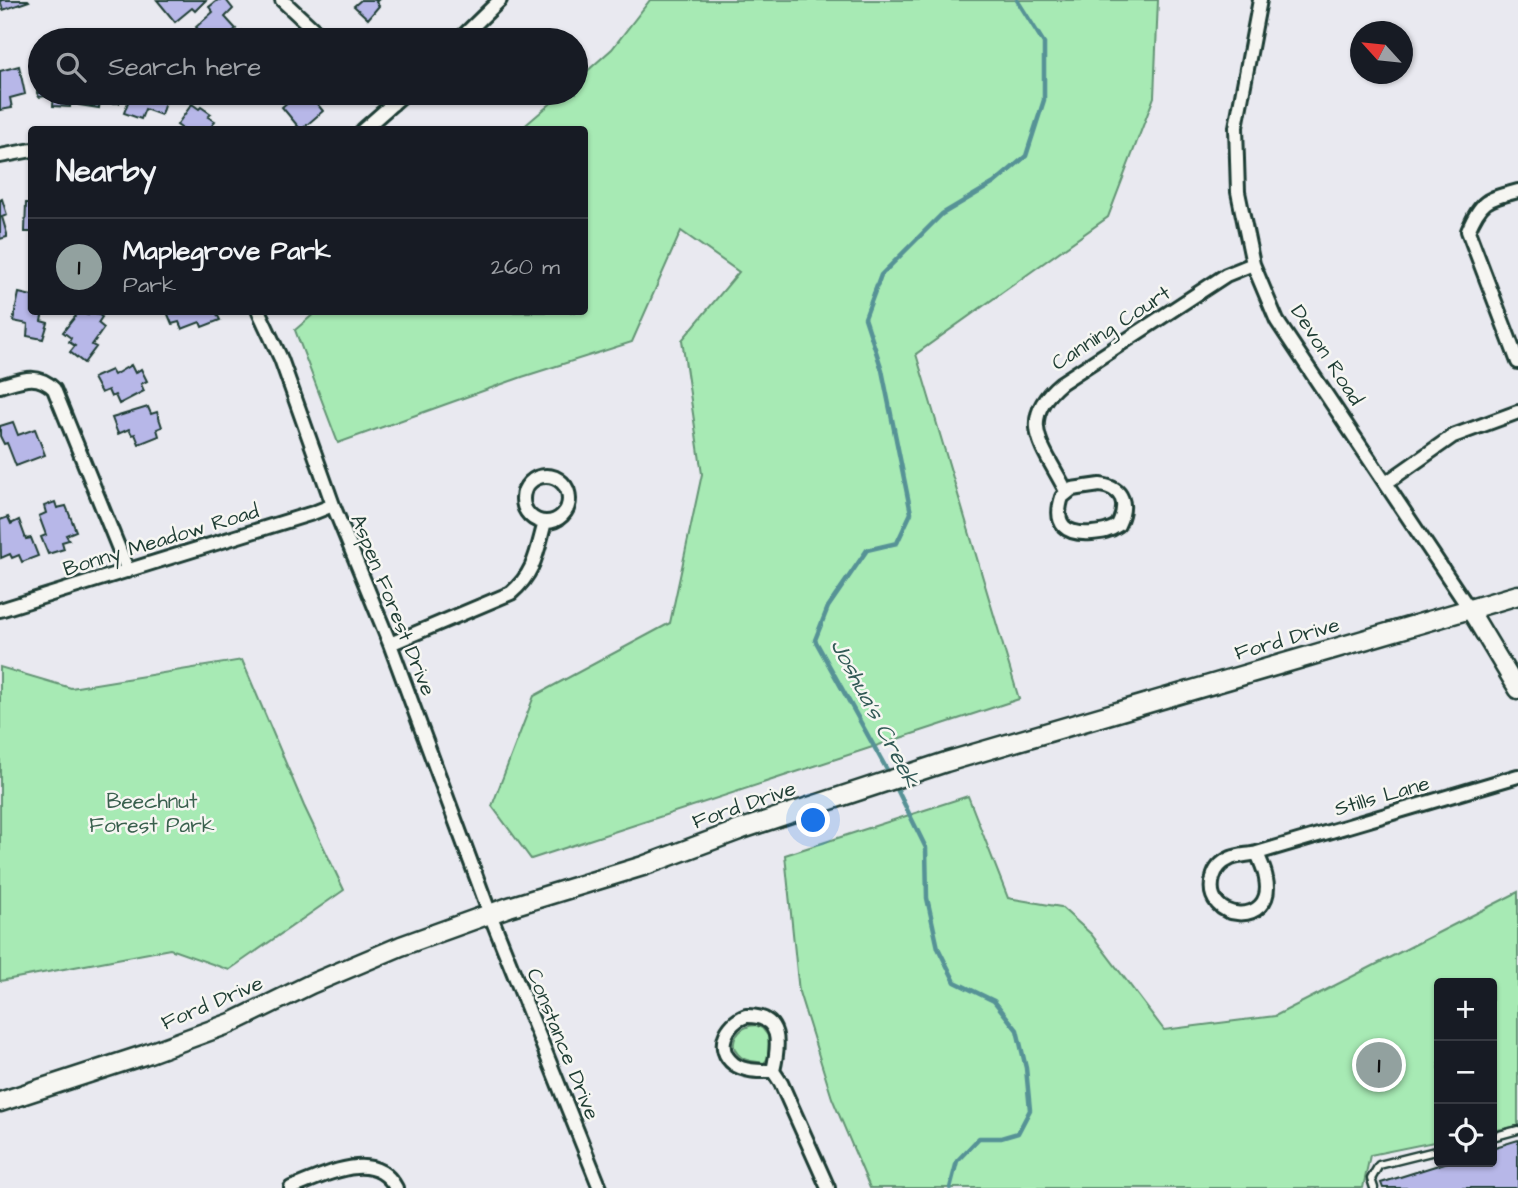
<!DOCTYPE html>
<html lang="en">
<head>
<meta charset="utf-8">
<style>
  :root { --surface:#171b24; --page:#20242c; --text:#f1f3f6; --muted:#9ea1a6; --line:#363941; --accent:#92a19f }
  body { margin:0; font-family:"Architects Daughter",sans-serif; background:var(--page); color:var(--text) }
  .controls { position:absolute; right:21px; bottom:21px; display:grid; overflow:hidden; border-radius:7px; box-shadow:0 2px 5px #0004 }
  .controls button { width:63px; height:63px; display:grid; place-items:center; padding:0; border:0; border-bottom:2px solid var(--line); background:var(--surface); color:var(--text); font:35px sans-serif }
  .compass { position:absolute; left:1350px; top:21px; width:63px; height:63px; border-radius:50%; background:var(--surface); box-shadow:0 2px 5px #0004; rotate:297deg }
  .you { position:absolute; left:814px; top:821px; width:24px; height:24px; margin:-18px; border:5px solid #fff; border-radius:50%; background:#1a73e8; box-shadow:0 0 0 10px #1a73e833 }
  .badge { display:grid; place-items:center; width:46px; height:46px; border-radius:50%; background:var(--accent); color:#111; font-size:23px; font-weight:700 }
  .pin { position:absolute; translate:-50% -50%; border:4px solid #fff; box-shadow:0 2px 7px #0006 }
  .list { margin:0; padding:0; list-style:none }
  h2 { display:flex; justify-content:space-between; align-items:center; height:91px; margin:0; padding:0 28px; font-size:30px }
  h2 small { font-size:23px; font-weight:400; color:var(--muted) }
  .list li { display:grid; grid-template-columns:46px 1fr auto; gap:21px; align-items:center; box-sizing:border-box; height:98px; padding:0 28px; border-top:2px solid var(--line) }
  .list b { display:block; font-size:26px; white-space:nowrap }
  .list p { margin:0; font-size:23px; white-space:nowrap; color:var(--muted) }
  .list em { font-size:23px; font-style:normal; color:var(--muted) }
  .icon { flex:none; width:38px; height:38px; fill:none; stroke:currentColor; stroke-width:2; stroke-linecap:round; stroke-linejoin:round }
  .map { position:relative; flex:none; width:1518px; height:1188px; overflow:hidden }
  .search { position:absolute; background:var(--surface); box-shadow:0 2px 5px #0004; left:28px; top:28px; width:560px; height:77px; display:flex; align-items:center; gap:18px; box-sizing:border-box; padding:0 24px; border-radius:38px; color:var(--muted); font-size:26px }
  .panel { position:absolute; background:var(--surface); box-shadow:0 2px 5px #0004; left:28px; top:126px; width:560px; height:189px; border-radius:7px }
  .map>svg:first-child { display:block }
  .green { fill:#a7eab4; stroke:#639474; stroke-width:2 }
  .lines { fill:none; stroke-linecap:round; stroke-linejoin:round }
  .stream { stroke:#569296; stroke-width:4.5 }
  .building { fill:#b7b7e8; stroke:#1f3d34; stroke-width:2 }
  .service-casing { stroke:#1f3d34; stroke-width:11 }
  .minor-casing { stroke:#1f3d34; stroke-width:18 }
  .tertiary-casing { stroke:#1f3d34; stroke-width:21 }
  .secondary-casing { stroke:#1f3d34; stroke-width:23 }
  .service { stroke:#f6f6f2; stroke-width:6 }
  .minor { stroke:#f6f6f2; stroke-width:12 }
  .tertiary { stroke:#f6f6f2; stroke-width:16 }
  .secondary { stroke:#f6f6f2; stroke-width:18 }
  .labels { text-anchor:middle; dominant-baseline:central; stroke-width:5; stroke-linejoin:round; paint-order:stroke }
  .street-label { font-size:21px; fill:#1f3d34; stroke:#f6f6f2 }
  .park-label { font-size:21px; fill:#3a604e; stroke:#f6f6f2 }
  .water-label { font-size:23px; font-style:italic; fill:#315955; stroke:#f6f6f2 }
</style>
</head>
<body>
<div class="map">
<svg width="1518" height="1188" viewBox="0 0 1518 1188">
  <rect width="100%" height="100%" fill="#e9e9f0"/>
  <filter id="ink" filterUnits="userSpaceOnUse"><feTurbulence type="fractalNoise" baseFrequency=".0143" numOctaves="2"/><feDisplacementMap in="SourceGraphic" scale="14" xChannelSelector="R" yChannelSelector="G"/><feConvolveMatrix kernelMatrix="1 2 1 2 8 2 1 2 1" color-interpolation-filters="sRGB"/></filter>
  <g filter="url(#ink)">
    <path class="green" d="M650 0H1158L1154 97 1108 217 916 354 1019 699 531 859 492 806 534 696 670 623 702 474 682 340 739 272 681 231 632 342 522 377 338 443 295 330 316 312H584V130L521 129 563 93H576V81L612 49Z
      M242 660 304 806 344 890 229 970 170 949 0 981V667L71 688Z
      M968 796 1008 898 1061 907 1091 934 1164 1030 1275 1016 1518 892V1126L1492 1131V983H1439V1141L1370 1155 1363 1188H870L832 1098 799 992 785 855Z
      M756 1025 762 1028 769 1037 768 1058 764 1063C757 1061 747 1062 741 1057 725 1044 739 1025 756 1025Z"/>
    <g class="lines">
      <path class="stream" d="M891 777 815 640 828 607 867 550 897 543 911 513 882 370 865 318 881 275 942 214 994 183 1026 156 1044 100V43L1017 0
        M895 785 926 848 927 898 938 948 955 982 994 1001 1017 1030 1026 1068 1030 1110 1018 1133 1001 1138H979L957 1161 950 1188"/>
    </g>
    <path class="building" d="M0 0H28L29 1 3 10Z
      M157 0H206L195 11 192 8 175 22Z
      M218 0H226L233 9 225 17 236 29 222 40H207L196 27 213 12 209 7Z
      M361 0H378L376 2 379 6 368 19 354 6Z
      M242 31 249 40H231Z
      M38 65 40 66V93H71L70 107 53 106 54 95 39 97 37 93Z
      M19 66 25 94 10 98 12 108 0 110V71Z
      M81 93H120L119 103H108L100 100 99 108 79 105Z
      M139 93H168L161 115 145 109 141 119 124 113 130 97 137 100Z
      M268 93H283L274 100Z
      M298 93H319L313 99 323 111 301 130 282 107Z
      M192 104 199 109 201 107 211 114 208 117 215 121 209 130H184L177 125Z
      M2 199 7 215 2 217 7 234V237L0 239V200Z
      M26 203H32V232H25Z
      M19 293 32 296V312H43L41 321 48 323 43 339 27 336 28 324 13 321Z
      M79 312 88 315 90 312H94L102 317 98 323 104 328 92 345 96 347 84 363 70 352 75 346 69 342 71 338 63 332Z
      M167 312H216L220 320 202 327 200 322 182 329 179 322 172 324Z
      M131 365 135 373 141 369 147 381 141 384 144 391 119 404 115 395 111 397 108 390 101 393 93 378 111 370 114 375Z
      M148 407 151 414 157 412 162 427 157 429 159 436 139 444 135 434 132 435 129 429 118 434 112 418Z
      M13 422 18 435 35 429 45 455 16 466 7 443 4 444 0 436V426Z
      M55 502 57 508 66 506 76 531 66 535 69 540 62 542 64 549 48 554 41 537 46 535 39 516 46 513 44 506Z
      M8 517 11 524 19 520 26 539 31 538 38 556 22 562 19 555 12 558 10 554 1 558 0 520Z
      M1518 1140V1188H1383L1381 1183 1448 1162H1492V1148Z"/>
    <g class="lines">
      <defs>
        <path id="service" d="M1492 1137 1518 1130
          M1374 1188 1371 1179 1379 1165 1439 1150"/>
        <path id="minor" d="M282 0 325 40
          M1260 0 1236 127 1238 192 1253 264 1277 321 1470 610
          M459 40 500 0
          M381 93 393 104
          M363 130 405 93
          M0 156 32 150
          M1518 191C1487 199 1481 200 1468 231L1518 362
          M259 312 281 359 333 505 390 644 490 914 600 1188
          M0 386C21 380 37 372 54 389L128 571
          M523 499a23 23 0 1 1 46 0a23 23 0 1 1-46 0Z
          M1386 483 1453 436 1518 412
          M1100 485C1124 488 1128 505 1118 525 1110 531 1102 532 1092 533 1066 535 1053 525 1062 497L1072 489Z
          M1066 491C1045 449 1015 421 1061 383L1226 275 1253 264
          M0 610 313 513 333 505
          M390 644 511 593C535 573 537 551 545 522
          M1257 853 1518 776
          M1257 853C1260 861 1265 870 1266 879 1276 928 1201 922 1213 878 1215 869 1222 862 1231 858 1239 855 1249 855 1257 853Z
          M746 1016C783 1015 779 1045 773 1071 761 1071 745 1072 734 1064 714 1049 726 1023 746 1016Z
          M773 1071 781 1083 828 1188
          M291 1188C324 1176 374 1147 396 1188"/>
        <path id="tertiary" d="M1470 610 1518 690"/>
        <path id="secondary" d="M0 1102 144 1055 231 1023 311 984 401 946 509 907 643 866 742 829 946 762 1518 595"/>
      </defs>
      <use href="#service" class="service-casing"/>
      <use href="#minor" class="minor-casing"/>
      <use href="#tertiary" class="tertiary-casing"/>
      <use href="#secondary" class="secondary-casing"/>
      <use href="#service" class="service"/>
      <use href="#minor" class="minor"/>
      <use href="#tertiary" class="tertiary"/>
      <use href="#secondary" class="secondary"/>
    </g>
  </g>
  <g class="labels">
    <g class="street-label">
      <text transform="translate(1111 328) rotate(-33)">Canning Court</text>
      <text transform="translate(1327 355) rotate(57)">Devon Road</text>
      <text transform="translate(161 540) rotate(-17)">Bonny Meadow Road</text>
      <text transform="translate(393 605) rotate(68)">Aspen Forest Drive</text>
      <text transform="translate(1287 639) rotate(-16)">Ford Drive</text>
      <text transform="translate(1382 796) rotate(-16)">Stills Lane</text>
      <text transform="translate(744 805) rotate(-19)">Ford Drive</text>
      <text transform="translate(212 1003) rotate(-23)">Ford Drive</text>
      <text transform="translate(563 1044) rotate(68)">Constance Drive</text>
    </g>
    <g class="park-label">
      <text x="152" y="801">Beechnut<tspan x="152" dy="24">Forest Park</tspan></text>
    </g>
    <g class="water-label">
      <text transform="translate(875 713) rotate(62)">Joshua's Creek</text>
    </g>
  </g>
</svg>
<div class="controls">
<button>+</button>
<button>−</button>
<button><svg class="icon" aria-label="locate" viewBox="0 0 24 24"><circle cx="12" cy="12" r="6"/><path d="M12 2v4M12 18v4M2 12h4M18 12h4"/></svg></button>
</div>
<svg class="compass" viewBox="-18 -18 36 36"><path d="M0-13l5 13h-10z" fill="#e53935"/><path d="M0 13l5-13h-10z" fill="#9ea1a6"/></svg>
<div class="you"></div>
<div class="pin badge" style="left:1379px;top:1065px">1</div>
<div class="search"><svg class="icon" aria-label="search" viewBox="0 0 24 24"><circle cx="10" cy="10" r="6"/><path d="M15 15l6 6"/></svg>Search here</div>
<section class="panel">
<h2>Nearby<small></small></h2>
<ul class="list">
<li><span class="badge">1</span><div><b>Maplegrove Park</b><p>Park</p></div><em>260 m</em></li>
</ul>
</section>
</div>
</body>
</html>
